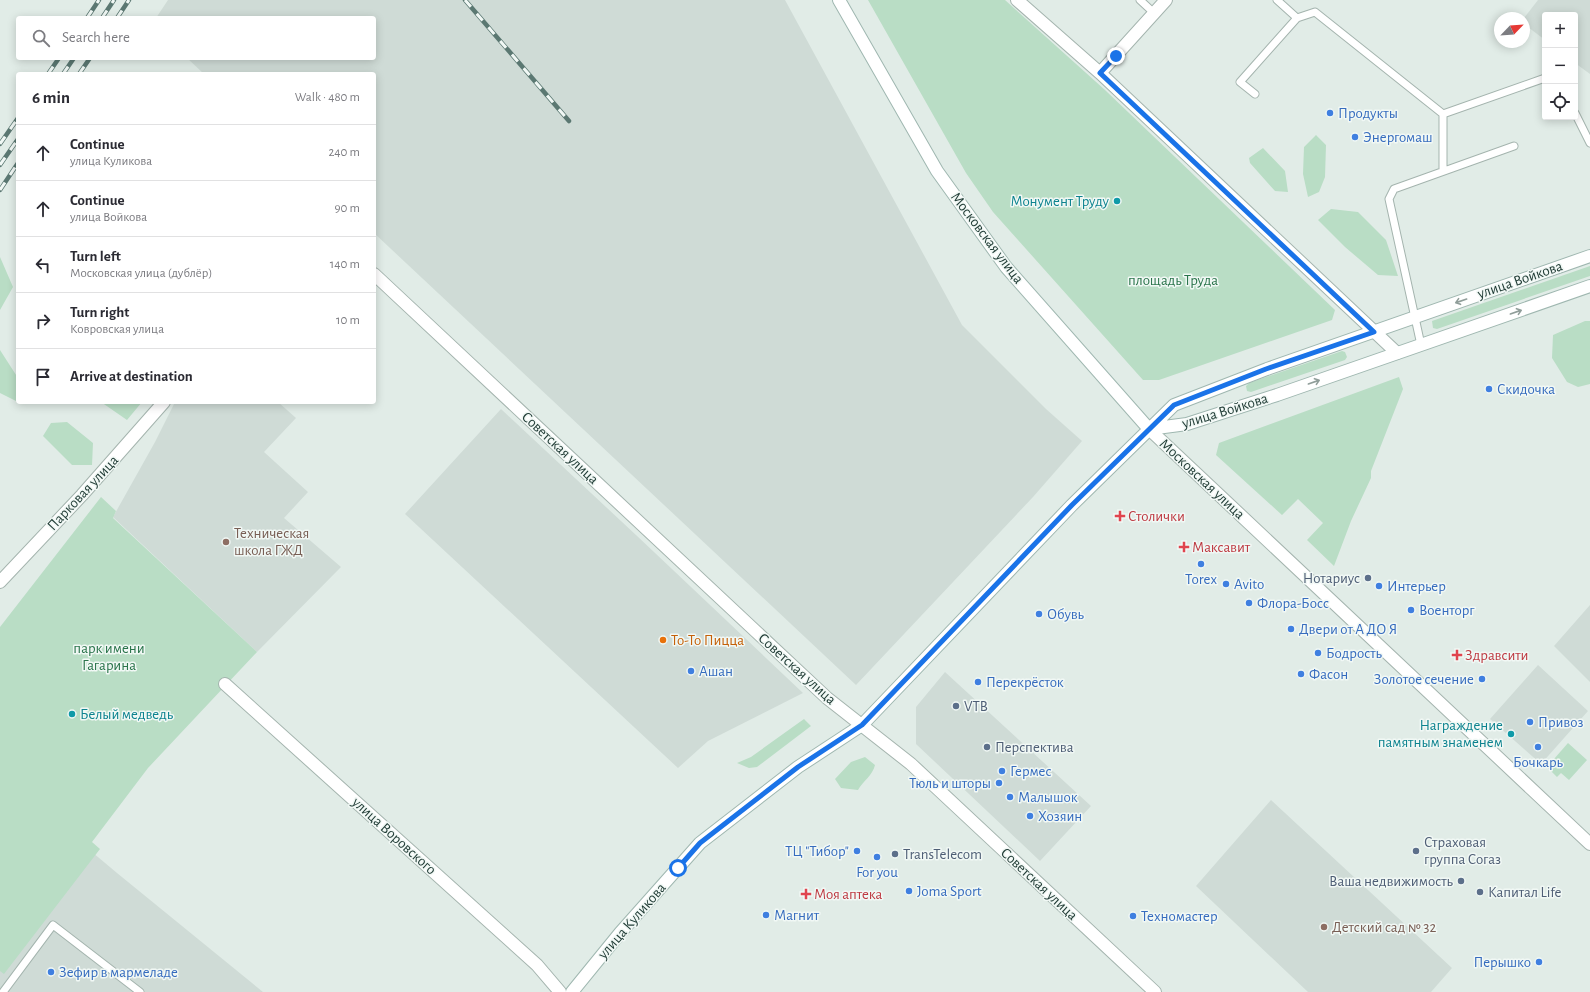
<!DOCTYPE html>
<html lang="en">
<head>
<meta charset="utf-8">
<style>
  :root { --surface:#fff; --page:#f7f7f7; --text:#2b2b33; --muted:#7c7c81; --line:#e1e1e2 }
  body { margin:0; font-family:"Alegreya Sans",sans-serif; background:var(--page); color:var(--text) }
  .controls { position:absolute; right:12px; top:12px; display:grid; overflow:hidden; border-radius:4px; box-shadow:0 2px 10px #0003 }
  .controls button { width:36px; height:36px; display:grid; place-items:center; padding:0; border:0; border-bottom:1px solid var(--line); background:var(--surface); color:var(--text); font:20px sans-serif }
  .compass { position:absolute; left:1494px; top:12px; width:36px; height:36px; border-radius:50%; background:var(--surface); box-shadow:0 2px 10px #0003; rotate:65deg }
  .stop { position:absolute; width:12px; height:12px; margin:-9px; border:3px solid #1a73e8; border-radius:50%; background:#fff }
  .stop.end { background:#1a73e8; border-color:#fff; box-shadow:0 1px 4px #0008 }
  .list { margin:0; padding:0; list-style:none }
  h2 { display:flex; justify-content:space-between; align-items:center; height:52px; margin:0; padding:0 16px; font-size:17px }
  h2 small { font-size:13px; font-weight:400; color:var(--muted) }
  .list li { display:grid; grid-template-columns:26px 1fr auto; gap:12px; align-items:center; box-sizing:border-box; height:56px; padding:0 16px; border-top:1px solid var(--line) }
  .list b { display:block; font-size:15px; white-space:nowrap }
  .list p { margin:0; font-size:13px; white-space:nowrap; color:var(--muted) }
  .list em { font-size:13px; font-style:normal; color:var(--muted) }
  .icon { flex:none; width:22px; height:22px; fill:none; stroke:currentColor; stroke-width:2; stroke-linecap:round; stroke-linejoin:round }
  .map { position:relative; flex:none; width:1590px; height:992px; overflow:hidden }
  .search { position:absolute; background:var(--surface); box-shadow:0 2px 10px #0003; left:16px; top:16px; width:360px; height:44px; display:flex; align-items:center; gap:10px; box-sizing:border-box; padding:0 14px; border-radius:4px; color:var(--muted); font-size:15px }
  .panel { position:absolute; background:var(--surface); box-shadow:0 2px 10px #0003; left:16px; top:72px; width:360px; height:332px; border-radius:4px }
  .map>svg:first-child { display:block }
  .built { fill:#cfdbd6 }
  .green { fill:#b9ddc5 }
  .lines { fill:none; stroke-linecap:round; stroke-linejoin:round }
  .service-casing { stroke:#a4b4ae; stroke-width:9 }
  .minor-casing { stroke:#a4b4ae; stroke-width:14 }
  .tertiary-casing { stroke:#a4b4ae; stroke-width:14 }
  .secondary-casing { stroke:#9fb7b0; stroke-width:14 }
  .service { stroke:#fff; stroke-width:7 }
  .minor { stroke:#fff; stroke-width:12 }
  .tertiary { stroke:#fff; stroke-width:12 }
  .secondary { stroke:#fff; stroke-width:12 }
  .rail-casing { stroke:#5b7872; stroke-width:4.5 }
  .rail { stroke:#f1f8f5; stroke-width:3; stroke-dasharray:9; stroke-linecap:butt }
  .oneway { stroke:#909e9a }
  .route { stroke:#1a73e8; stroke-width:5 }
  .shop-dot { fill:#3f7fe0; stroke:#f1f8f5; stroke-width:1.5 }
  .culture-dot { fill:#0f9aa8; stroke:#f1f8f5; stroke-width:1.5 }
  .health-dot { fill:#e0444e; stroke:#f1f8f5; stroke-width:1.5 }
  .education-dot { fill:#8d6e63; stroke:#f1f8f5; stroke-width:1.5 }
  .service-dot { fill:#5c6f8a; stroke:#f1f8f5; stroke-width:1.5 }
  .food-dot { fill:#e8710a; stroke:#f1f8f5; stroke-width:1.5 }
  .labels { text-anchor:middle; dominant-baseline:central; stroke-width:3; stroke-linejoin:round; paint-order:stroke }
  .shop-label { font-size:15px; fill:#366cbe; stroke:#f1f8f5; text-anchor:start }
  .culture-label { font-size:15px; fill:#0d838f; stroke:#f1f8f5; text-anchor:end }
  .street-label { font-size:15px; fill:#213c36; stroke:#f1f8f5 }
  .park-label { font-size:15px; fill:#2a744b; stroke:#f1f8f5 }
  .health-label { font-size:15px; fill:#be3a42; stroke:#f1f8f5; text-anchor:start }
  .education-label { font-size:15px; fill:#785e54; stroke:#f1f8f5; text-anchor:start }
  .service-label { font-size:15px; fill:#4e5e75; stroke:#f1f8f5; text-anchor:start }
  .food-label { font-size:15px; fill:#c56008; stroke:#f1f8f5; text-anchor:start }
</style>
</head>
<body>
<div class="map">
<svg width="1590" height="992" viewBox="0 0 1590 992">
  <rect width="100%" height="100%" fill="#e1ece7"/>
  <path class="built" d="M168 0H785L962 325 1046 409 1082 441 1033 497 856 685 374 233V74H204L187 58H374V18H156Z
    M1538 0H1590V74L1575 63V15H1545V40L1524 24V18Z
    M175 402H278L296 418 264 452 308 492 284 518 341 567 257 652 113 517 155 442Z
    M501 409 636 535 803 693 708 741 678 768 405 514Z
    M1590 605V682L1554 646Z
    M1538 665 1588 711 1541 764 1490 719Z
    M945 672 1091 806 1040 861 916 744V707Z
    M1271 800 1452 968 1431 992H1308L1196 886Z
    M86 847 117 873 263 992H0V969Z"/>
  <path class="green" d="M868 0H1005L1105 90 1335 310 1332 320 1159 380H1143L993 212 966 173Z
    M1316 135 1326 145 1325 177 1319 192 1308 197 1303 174 1304 147Z
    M1263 148 1285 171 1288 192 1275 191 1250 163 1249 158Z
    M1331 209 1358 212 1386 240 1398 276 1378 275 1345 247 1318 220Z
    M0 257 13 287 0 310Z
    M1590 266V276L1437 329 1433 328 1432 321Z
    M1585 321H1590V384L1578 387 1567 382 1552 358 1553 335Z
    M0 350 18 378 16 401 0 393Z
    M1342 351 1345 352 1347 357 1345 360 1251 392 1247 391 1246 386 1249 383Z
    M1399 377 1403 389 1371 471V478L1351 521 1334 566 1307 540 1323 523 1298 499 1282 515 1216 455 1219 443Z
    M101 402H142L127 420Z
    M67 422 93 443 92 465H72L43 436 51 423Z
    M101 497 116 511 113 518 257 652 148 768 92 842 100 849 4 974 0 971V627Z
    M804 719 811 726 757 767 749 768 737 763 751 757Z
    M1568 743 1587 760 1569 780 1561 773 1557 777 1547 767Z
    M865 757 875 765C873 775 863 781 858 790L841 788 835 779 851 762Z"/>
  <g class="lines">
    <defs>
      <path id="service" d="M1140 0 1154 13
        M1297 18 1315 12 1443 114 1545 78
        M1255 94 1240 82 1297 18 1277 0
        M1575 113 1590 143
        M1443 170V114
        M1421 345 1389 199 1394 189 1514 146
        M3 992 53 925 140 992"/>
      <path id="minor" d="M1017 0 1100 73 1397 353
        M1100 73 1166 0
        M374 274 827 698 911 764 1155 992
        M0 582 82 495 164 402
        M225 684 537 965 560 992"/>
      <path id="tertiary" d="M1149 429 1590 844"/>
      <path id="secondary" d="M839 0 937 171 1006 267 1149 429
        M1149 429 1187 424 1277 395 1590 286
        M572 992 620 933 700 843 798 767 862 725 1072 505 1174 405 1267 369 1590 256"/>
    </defs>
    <use href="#service" class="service-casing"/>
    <use href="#minor" class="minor-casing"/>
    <use href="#tertiary" class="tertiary-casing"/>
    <use href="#secondary" class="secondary-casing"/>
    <use href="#service" class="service"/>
    <use href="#minor" class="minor"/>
    <use href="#tertiary" class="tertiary"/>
    <use href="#secondary" class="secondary"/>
    <defs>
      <path id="rail" d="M465 0 569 121
        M87 18 99 0
        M102 18 114 0
        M117 18 129 0
        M48 74 59 58
        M63 74 74 58
        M79 74 90 58
        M0 144 18 118
        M0 165 18 139
        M0 190 18 163"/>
    </defs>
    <use href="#rail" class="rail-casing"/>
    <use href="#rail" class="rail"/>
  </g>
  <defs><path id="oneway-shaft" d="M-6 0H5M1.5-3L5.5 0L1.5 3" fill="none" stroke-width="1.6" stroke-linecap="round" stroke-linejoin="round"/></defs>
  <g class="oneway">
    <use href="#oneway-shaft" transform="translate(1461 301) rotate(161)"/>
    <use href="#oneway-shaft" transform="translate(1516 312) rotate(-19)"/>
    <use href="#oneway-shaft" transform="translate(1314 382) rotate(-19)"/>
  </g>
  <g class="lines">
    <path class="route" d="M678 868 700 843 798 767 862 725 1072 505 1174 405 1266 369 1374 332 1100 73 1116 56"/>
  </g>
  <g class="shop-dot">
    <circle cx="1330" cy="113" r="4"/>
    <circle cx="1355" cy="137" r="4"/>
    <circle cx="1489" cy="389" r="4"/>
    <circle cx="1201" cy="564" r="4"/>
    <circle cx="1226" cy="584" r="4"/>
    <circle cx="1379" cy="586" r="4"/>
    <circle cx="1249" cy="603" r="4"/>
    <circle cx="1411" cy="610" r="4"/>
    <circle cx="1039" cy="614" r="4"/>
    <circle cx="1291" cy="629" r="4"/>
    <circle cx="1318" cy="653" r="4"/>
    <circle cx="691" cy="671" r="4"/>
    <circle cx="1301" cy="674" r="4"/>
    <circle cx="1482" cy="679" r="4"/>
    <circle cx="978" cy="682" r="4"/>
    <circle cx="1530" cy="722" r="4"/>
    <circle cx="1538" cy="747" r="4"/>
    <circle cx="1002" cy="771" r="4"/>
    <circle cx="999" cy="783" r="4"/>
    <circle cx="1010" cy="797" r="4"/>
    <circle cx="1030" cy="816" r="4"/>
    <circle cx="857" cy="851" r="4"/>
    <circle cx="877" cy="857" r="4"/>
    <circle cx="909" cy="891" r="4"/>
    <circle cx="766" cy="915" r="4"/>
    <circle cx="1133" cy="916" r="4"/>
    <circle cx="1539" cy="962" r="4"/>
    <circle cx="51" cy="972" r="4"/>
  </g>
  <g class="culture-dot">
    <circle cx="1117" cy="201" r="4"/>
    <circle cx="72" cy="714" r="4"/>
    <circle cx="1511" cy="734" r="4"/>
  </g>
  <g class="health-dot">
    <path d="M1118 510h4v4h4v4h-4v4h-4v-4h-4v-4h4z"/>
    <path d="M1182 541h4v4h4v4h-4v4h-4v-4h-4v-4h4z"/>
    <path d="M1455 649h4v4h4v4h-4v4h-4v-4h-4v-4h4z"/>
    <path d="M804 888h4v4h4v4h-4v4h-4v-4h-4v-4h4z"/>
  </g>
  <g class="education-dot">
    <circle cx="226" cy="542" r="4"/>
    <circle cx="1324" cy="927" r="4"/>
  </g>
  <g class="service-dot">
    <circle cx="1368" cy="578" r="4"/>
    <circle cx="956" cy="706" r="4"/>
    <circle cx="987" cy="747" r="4"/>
    <circle cx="1416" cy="851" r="4"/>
    <circle cx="895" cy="854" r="4"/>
    <circle cx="1461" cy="881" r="4"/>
    <circle cx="1480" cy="892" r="4"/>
  </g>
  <circle class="food-dot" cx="663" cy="640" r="4"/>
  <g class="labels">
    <g class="shop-label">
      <text x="1338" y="113">Продукты</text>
      <text x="1363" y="137">Энергомаш</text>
      <text x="1497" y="389">Скидочка</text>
      <text x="1201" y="579" text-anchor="middle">Torex</text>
      <text x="1234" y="584">Avito</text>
      <text x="1387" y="586">Интерьер</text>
      <text x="1257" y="603">Флора-Босс</text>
      <text x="1419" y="610">Военторг</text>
      <text x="1047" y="614">Обувь</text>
      <text x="1299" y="629">Двери от А ДО Я</text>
      <text x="1326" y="653">Бодрость</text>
      <text x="699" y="671">Ашан</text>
      <text x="1309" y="674">Фасон</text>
      <text x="1474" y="679" text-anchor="end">Золотое сечение</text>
      <text x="986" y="682">Перекрёсток</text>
      <text x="1538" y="722">Привоз</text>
      <text x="1538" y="762" text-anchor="middle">Бочкарь</text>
      <text x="1010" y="771">Гермес</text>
      <text x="991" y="783" text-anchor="end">Тюль и шторы</text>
      <text x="1018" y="797">Малышок</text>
      <text x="1038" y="816">Хозяин</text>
      <text x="849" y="851" text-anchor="end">ТЦ "Тибор"</text>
      <text x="877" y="872" text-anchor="middle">For you</text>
      <text x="917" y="891">Joma Sport</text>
      <text x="774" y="915">Магнит</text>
      <text x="1141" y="916">Техномастер</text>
      <text x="1531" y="962" text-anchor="end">Перышко</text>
      <text x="59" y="972">Зефир в мармеладе</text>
    </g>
    <g class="culture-label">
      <text x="1109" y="201">Монумент Труду</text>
      <text x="80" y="714" text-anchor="start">Белый медведь</text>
      <text x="1503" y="725">Награждение<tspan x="1503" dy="17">памятным знаменем</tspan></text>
    </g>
    <g class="street-label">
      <text transform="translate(987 238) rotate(53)">Московская улица</text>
      <text transform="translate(1520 280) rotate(-19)">улица Войкова</text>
      <text transform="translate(1225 411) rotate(-17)">улица Войкова</text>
      <text transform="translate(560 448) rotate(43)">Советская улица</text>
      <text transform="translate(1202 479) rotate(43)">Московская улица</text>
      <text transform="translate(83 493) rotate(-47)">Парковая улица</text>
      <text transform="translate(797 669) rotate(42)">Советская улица</text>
      <text transform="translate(394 836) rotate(42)">улица Воровского</text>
      <text transform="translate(1039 884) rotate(43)">Советская улица</text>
      <text transform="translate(632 921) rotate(-49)">улица Куликова</text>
    </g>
    <g class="park-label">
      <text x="1173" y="280">площадь Труда</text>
      <text x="109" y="648">парк имени<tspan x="109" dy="17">Гагарина</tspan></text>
    </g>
    <g class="health-label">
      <text x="1128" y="516">Столички</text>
      <text x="1192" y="547">Максавит</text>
      <text x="1465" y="655">Здравсити</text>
      <text x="814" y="894">Моя аптека</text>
    </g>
    <g class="education-label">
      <text x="234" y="533">Техническая<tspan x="234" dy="17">школа ГЖД</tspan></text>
      <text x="1332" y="927">Детский сад № 32</text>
    </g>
    <g class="service-label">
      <text x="1360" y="578" text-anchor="end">Нотариус</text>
      <text x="964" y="706">VTB</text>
      <text x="995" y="747">Перспектива</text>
      <text x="1424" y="842">Страховая<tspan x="1424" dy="17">группа Согаз</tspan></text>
      <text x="903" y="854">TransTelecom</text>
      <text x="1453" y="881" text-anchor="end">Ваша недвижимость</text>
      <text x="1488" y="892">Капитал Life</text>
    </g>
    <g class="food-label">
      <text x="671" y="640">То-То Пицца</text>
    </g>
  </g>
</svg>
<div class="controls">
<button>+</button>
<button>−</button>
<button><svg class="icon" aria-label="locate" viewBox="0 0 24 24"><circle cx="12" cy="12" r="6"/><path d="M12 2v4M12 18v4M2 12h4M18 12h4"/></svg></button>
</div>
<svg class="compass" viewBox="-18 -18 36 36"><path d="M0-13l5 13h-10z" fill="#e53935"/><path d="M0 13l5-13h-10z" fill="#7c7c81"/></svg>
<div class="stop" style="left:678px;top:868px"></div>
<div class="stop end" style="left:1116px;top:56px"></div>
<div class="search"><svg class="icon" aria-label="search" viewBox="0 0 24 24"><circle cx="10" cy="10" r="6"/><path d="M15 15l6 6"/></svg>Search here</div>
<section class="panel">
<h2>6 min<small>Walk · 480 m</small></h2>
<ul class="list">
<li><svg class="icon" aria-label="ahead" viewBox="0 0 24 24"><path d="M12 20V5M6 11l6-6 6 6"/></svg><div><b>Continue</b><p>улица Куликова</p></div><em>240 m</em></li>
<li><svg class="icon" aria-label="ahead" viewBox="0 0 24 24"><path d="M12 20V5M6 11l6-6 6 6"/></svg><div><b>Continue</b><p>улица Войкова</p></div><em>90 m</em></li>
<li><svg class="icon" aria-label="left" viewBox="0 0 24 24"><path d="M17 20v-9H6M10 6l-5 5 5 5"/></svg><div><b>Turn left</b><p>Московская улица (дублёр)</p></div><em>140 m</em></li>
<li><svg class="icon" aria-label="right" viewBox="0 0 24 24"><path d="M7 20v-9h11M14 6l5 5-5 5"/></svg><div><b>Turn right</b><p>Ковровская улица</p></div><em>10 m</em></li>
<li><svg class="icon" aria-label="arrive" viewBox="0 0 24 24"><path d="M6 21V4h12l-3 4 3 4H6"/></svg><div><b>Arrive at destination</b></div></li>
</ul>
</section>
</div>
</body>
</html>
